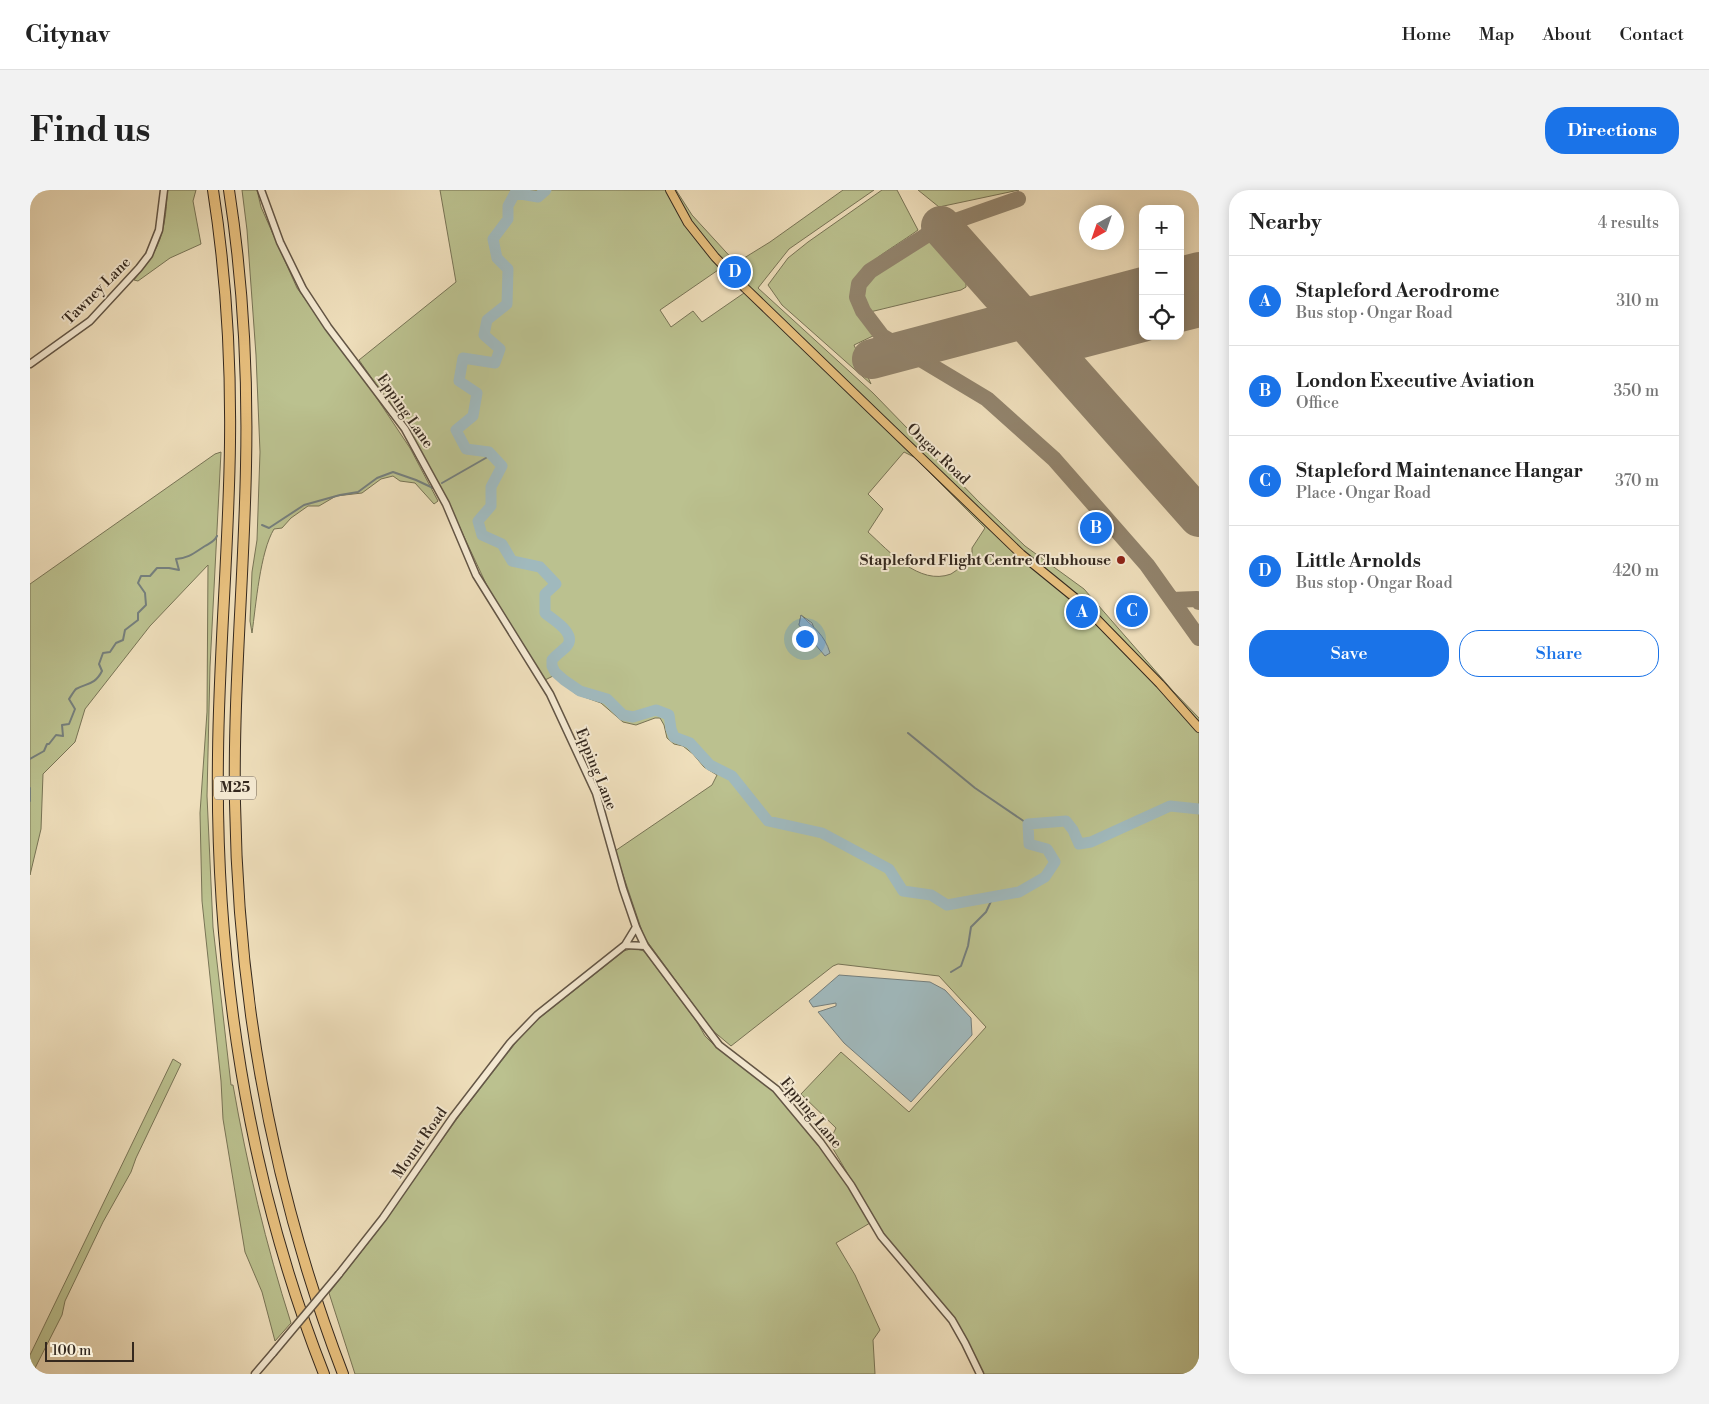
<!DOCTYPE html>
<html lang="en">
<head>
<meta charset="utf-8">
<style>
  :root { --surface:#fff; --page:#f2f2f2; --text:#222; --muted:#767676; --line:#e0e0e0; --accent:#1a73e8 }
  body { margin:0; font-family:"Libre Bodoni",serif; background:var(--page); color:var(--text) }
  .controls { position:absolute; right:15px; top:15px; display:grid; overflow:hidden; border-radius:10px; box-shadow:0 2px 12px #0003 }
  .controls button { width:45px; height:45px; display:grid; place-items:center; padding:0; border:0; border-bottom:1px solid var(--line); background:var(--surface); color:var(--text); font:25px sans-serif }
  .compass { position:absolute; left:1049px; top:15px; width:45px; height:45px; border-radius:50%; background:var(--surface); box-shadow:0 2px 12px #0003; rotate:220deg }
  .scale { position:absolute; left:15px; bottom:12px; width:89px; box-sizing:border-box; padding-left:5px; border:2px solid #34281e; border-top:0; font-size:14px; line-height:18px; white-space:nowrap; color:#34281e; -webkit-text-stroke:4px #f5ead3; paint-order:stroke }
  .you { position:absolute; left:774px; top:448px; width:18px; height:18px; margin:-12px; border:4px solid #fff; border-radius:50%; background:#1a73e8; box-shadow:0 0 0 8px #1a73e833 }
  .badge { display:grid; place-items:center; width:32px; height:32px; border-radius:50%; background:var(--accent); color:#fff; font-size:16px; font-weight:700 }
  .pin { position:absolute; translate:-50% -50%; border:2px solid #fff; box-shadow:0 1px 5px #0006 }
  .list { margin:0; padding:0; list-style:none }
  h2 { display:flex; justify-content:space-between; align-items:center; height:65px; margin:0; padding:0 20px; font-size:21px }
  h2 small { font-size:16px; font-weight:400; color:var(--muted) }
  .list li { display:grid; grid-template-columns:32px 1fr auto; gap:15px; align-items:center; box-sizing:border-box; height:90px; padding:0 20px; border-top:1px solid var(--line) }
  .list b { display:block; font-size:19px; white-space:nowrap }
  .list p { margin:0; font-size:16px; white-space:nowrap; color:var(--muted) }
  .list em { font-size:16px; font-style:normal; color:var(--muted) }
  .actions { display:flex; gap:10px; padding:15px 20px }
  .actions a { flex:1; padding:11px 0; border:1px solid var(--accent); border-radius:20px; text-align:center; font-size:18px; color:var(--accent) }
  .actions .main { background:var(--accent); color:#fff }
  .icon { flex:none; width:28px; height:28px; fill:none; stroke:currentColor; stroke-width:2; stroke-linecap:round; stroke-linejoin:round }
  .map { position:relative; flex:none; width:1169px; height:1184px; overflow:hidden; border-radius:20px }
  header { display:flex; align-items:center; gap:30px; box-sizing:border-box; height:70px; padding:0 25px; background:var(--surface); border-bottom:1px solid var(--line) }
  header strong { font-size:24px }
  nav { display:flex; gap:28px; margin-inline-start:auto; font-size:18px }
  .intro { display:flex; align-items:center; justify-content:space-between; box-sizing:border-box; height:120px; padding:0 30px }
  h1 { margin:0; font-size:35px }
  .button { padding:12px 22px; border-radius:20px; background:var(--accent); color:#fff; font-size:18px; font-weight:700 }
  main { display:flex; gap:30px; padding:0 30px }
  aside { flex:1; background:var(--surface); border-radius:20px; box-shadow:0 2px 12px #0003 }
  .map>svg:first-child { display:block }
  .green { fill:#bbc18f; stroke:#787456; fill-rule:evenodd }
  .water { fill:#a0b9bd; stroke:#757f7d }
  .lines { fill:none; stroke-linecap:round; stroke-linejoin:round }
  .stream { stroke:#757f7d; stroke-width:2 }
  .river { stroke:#a0b9bd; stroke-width:11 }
  .taxiway { stroke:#92846d; stroke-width:16 }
  .runway { stroke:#92846d; stroke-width:40 }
  .minor-casing { stroke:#635646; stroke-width:9 }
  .major-casing { stroke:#34281e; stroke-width:10 }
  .highway-casing { stroke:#34281e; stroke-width:12 }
  .minor { stroke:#f5ead3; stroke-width:6 }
  .major { stroke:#e8c07e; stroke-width:8 }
  .highway { stroke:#e8c07e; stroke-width:10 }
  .minor-bridge-casing { stroke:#635646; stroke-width:9; stroke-linecap:butt }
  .minor-bridge { stroke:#f5ead3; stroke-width:6 }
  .poi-dot { fill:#8f2418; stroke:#f5ead3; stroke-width:2 }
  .labels { text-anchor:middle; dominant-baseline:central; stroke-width:4; stroke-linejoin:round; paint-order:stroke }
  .shield { fill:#f5ead3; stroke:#6e6254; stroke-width:1 }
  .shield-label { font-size:14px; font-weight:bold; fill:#34281e }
  .street-label { font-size:15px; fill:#34281e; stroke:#f5ead3 }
  .poi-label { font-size:15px; font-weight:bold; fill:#34281e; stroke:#f5ead3; text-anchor:end }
</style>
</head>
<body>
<header>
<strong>Citynav</strong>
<nav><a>Home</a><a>Map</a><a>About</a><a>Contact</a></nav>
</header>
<div class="intro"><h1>Find us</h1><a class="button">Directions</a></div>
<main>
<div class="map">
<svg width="1169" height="1184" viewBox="0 0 1169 1184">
  <rect width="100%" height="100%" fill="#efdfbc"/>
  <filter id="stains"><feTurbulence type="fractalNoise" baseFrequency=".004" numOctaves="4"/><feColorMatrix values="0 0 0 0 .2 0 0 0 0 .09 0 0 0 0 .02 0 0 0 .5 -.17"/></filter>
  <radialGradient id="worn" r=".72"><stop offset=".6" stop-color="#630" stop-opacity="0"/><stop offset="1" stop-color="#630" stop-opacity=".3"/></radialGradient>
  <path class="green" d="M137 0H166L163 11 171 54 140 68 108 91 104 90C111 81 118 73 123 64 134 46 137 21 137 0Z
    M212 0H227L231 17 267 98 342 201 380 258 408 311 404 314 385 293 370 291 363 286 351 289 332 303 306 306 289 316H278L261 328 252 338 244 339C230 362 226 415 222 443L220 431 222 382 227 350 230 262 226 165 217 40Z
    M410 0H646L662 25 706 73 740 52 813 0H844L759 59 728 98 843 203 949 312 995 356 1054 399 1143 501 1169 528V1184H954L925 1130 854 1045 799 952 806 938 771 904 811 862 879 922 956 837 909 786 808 774 803 776 701 856 682 840 614 747 585 661 682 595 687 585 674 577 663 564 653 556 644 554 637 548 634 535 630 528H625L606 535 593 532 571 513 546 504 523 486 515 490 458 398 416 308 380 243 329 170 426 92ZM691 78 714 103 672 132 663 121 641 137 630 120ZM874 262 884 267 955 338 942 358V367C936 372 928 380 921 384 889 396 859 361 838 342L853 319 838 304ZM771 425 782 433 795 465 769 435Z
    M852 0H867L888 40C847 70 791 90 845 145L824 155 841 194 752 115 738 95 758 68 778 52Z
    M888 0H989L909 17Z
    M898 48 936 93V97L931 100 840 122C830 106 830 98 843 83Z
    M191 262 180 477 177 606 183 737 201 895H203C217 975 236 1055 261 1133L245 1151 232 1102 215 1062 193 929 191 891 172 711 170 623 177 522 178 375 120 436 55 519 45 552 13 584 11 639 0 685V394L185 264Z
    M603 758 614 761 667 832 675 846 686 857 745 901 781 943 820 996 840 1033 806 1053 825 1085 850 1140 843 1150 845 1184H325L299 1103 346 1043 429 926 498 837 594 761Z
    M143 869 151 874 106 968 101 982 73 1032 35 1111 32 1125 2 1184H0V1165Z"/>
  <path class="water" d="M771 425C783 437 795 445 800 463L795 466 769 435Z
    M809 785 900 792 915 800 941 828 942 845 881 912 814 853 788 822 806 816V813L783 817 779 811Z"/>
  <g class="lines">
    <path class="stream" d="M412 293 461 265
      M232 335 239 338 274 315 310 305 328 302 347 288 363 282 386 290 403 298
      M878 543 945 598 998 634
      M0 569 14 561 17 554H19L26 545 33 546 32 535 39 534 45 519 39 509C41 506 44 501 46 499 57 493 65 495 72 481L69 474 73 463 80 462 86 453 93 450 95 440 108 430V423L116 415 115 403 108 393 111 386H120L127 378H139L149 380 146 369C159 368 164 363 175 356 180 353 184 352 187 346
      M0 598V611
      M921 782 931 776 938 756 941 737 956 722 963 707"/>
    <path class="river" d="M516 0 508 7 485 3 478 16V29L463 49 467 68 478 79 477 114 457 130 454 145 470 159 465 173 433 168 429 191 447 203 443 226 426 240 436 259 459 262 472 276 461 297V316L448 331 452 345 472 354 482 371 510 377 526 394 515 404V423C523 430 547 443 537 456 532 461 526 465 522 470V476L525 482 534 490 550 501 577 509 593 525 603 527 626 520 639 525 641 539 644 547 660 553 680 575 702 586 738 631 792 643 859 679 873 701 901 705 917 715 989 702 1015 687 1025 672 1017 659 999 654 998 634 1036 631 1043 640 1049 654 1061 652 1140 616 1169 619"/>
    <path class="taxiway" d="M988 9 911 36 840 81 829 94 827 107 833 121 852 146 957 209 1024 269 1117 375 1169 448
      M898 154 893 160 892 168 902 174
      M1142 410 1167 409 1169 412"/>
    <path class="runway" d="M911 36 1169 327
      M1150 87 1169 82
      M1150 122 1169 117
      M1025 155 1113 132
      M842 169 1113 97"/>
    <defs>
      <path id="minor" d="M231 0 250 52 273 99 298 137 375 239 416 314 446 385 520 504 566 603 593 699 606 737 615 756 689 855 746 899 791 953 821 995 851 1046 922 1130 935 1153 950 1184
        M0 174 60 131 109 78 119 65 129 40 134 0
        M595 755 615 756
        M309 1084 353 1028 423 927 480 853 507 825 595 755 606 737
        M225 1184 243 1163"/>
      <path id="major" d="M640 0 658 33 685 67 715 98 991 364 1050 412 1130 494 1169 538"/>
      <path id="highway" d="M183 0C196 83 201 168 200 252 199 356 189 460 188 565 185 774 217 989 294 1184
        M199 0C213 91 218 184 216 276 214 389 203 501 205 613 208 808 243 1002 313 1184"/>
    </defs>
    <use href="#minor" class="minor-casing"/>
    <use href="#major" class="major-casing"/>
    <use href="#highway" class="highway-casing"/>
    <use href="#minor" class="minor"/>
    <use href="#major" class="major"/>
    <use href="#highway" class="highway"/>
    <defs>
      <path id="minor-bridge" d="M243 1163 309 1084"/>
    </defs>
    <use href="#minor-bridge" class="minor-bridge-casing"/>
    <use href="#minor-bridge" class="minor-bridge"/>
  </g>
  <circle class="poi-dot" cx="1091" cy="370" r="5"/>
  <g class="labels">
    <rect class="shield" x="184" y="586.5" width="42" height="23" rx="4"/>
    <g class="shield-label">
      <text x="205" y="598">M25</text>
    </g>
    <g class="street-label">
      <text transform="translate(67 101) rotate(-45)">Tawney Lane</text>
      <text transform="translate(375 221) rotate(55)">Epping Lane</text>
      <text transform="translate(908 264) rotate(44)">Ongar Road</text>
      <text transform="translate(566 579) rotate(68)">Epping Lane</text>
      <text transform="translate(781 923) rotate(50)">Epping Lane</text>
      <text transform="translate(390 953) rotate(-55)">Mount Road</text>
    </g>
    <g class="poi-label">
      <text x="1081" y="370">Stapleford Flight Centre Clubhouse</text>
    </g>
  </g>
  <rect width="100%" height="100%" filter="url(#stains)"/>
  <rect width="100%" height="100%" fill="url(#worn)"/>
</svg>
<div class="controls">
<button>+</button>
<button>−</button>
<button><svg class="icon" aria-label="locate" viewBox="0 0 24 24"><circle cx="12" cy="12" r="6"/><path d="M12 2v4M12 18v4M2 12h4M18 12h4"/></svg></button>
</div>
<svg class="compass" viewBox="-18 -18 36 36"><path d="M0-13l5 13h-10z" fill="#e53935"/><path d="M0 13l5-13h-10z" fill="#767676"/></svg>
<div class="scale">100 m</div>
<div class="you"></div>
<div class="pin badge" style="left:1052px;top:422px">A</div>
<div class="pin badge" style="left:1066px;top:338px">B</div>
<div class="pin badge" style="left:1102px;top:421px">C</div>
<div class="pin badge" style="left:705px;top:82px">D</div>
</div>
<aside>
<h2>Nearby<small>4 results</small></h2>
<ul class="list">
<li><span class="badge">A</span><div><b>Stapleford Aerodrome</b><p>Bus stop · Ongar Road</p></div><em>310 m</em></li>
<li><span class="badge">B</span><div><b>London Executive Aviation</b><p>Office</p></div><em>350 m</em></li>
<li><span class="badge">C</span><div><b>Stapleford Maintenance Hangar</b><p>Place · Ongar Road</p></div><em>370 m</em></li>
<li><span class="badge">D</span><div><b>Little Arnolds</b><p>Bus stop · Ongar Road</p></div><em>420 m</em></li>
</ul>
<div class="actions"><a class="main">Save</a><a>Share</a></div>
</aside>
</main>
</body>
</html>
